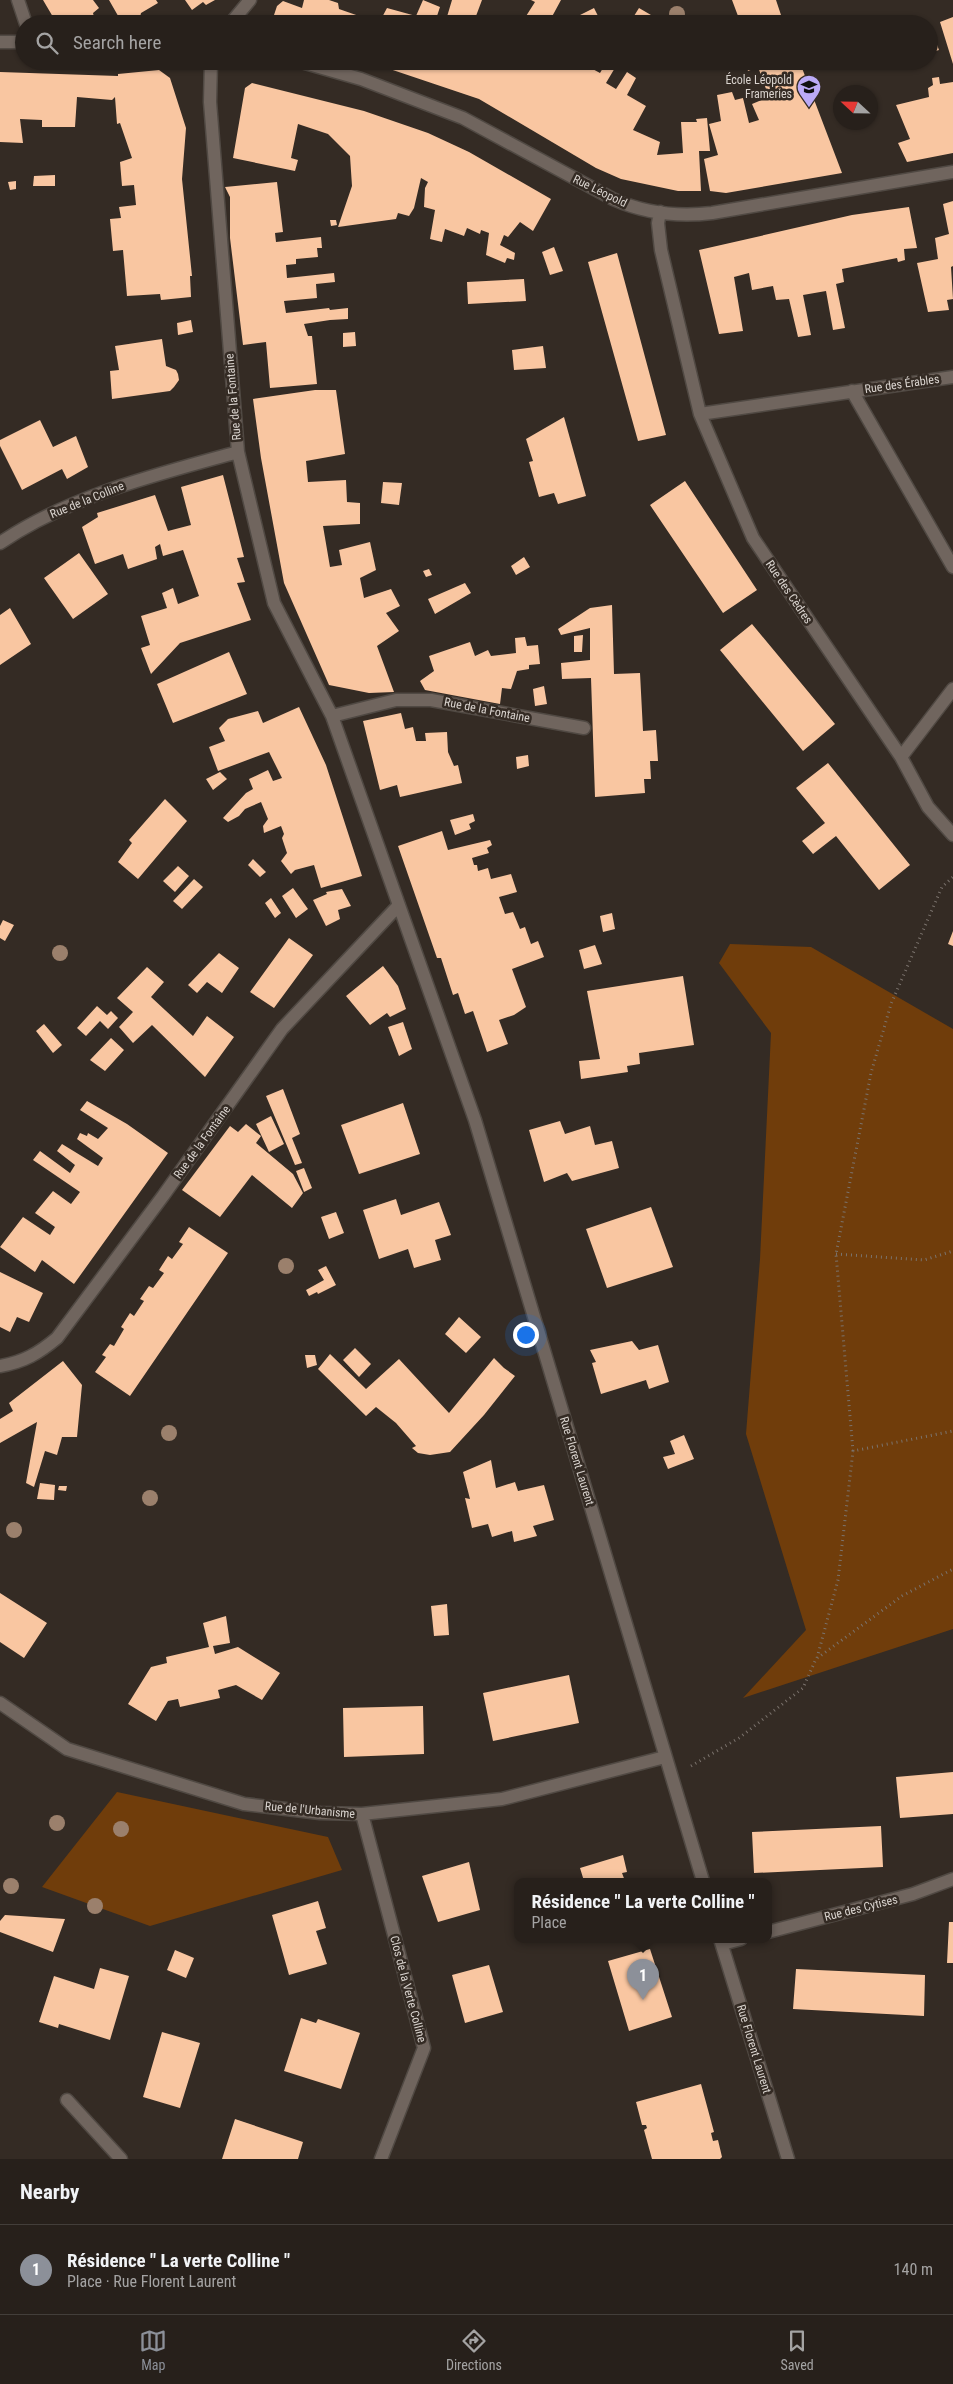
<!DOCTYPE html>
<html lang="en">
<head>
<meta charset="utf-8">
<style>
  :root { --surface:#27201b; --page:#332d28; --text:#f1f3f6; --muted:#a4a3a3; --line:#433e3a; --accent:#8c9099 }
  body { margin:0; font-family:"Roboto Condensed",sans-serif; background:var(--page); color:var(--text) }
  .compass { position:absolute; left:833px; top:85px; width:45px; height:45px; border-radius:50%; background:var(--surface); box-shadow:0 1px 4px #0004; rotate:292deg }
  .you { position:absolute; left:525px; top:1334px; width:18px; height:18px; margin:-12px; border:4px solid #fff; border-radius:50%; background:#1a73e8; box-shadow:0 0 0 8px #1a73e833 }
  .badge { display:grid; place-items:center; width:32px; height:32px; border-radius:50%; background:var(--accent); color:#fff; font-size:16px; font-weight:700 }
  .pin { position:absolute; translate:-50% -41px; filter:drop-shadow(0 1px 2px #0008) }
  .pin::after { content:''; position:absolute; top:26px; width:18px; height:15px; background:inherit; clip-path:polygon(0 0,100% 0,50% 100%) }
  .popup { position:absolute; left:514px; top:1878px; width:258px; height:65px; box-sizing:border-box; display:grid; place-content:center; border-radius:10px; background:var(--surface); filter:drop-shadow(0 1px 4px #0005); font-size:16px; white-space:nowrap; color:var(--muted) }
  .popup b { font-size:19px; color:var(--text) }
  .popup::after { content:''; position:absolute; left:50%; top:100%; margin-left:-10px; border:10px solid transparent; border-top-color:var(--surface) }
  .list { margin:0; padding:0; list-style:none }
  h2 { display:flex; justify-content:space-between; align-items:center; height:65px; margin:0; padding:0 20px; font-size:21px }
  h2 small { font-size:16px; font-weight:400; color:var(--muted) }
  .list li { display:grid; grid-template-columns:32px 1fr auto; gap:15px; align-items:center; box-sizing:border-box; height:90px; padding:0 20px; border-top:1px solid var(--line) }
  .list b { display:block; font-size:19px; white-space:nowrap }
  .list p { margin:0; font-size:16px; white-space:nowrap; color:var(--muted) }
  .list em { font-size:16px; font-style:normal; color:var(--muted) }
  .icon { flex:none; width:28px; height:28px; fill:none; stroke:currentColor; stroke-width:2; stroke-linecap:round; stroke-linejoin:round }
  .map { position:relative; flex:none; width:953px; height:2159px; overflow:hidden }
  .search { position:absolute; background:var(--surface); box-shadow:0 1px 4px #0004; left:15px; right:15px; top:15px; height:55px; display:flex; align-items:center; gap:12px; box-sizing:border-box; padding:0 18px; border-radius:28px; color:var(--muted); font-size:19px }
  .sheet { height:155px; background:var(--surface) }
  nav { display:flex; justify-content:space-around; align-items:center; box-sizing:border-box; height:70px; border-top:1px solid var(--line); background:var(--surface); font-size:14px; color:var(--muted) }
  nav a { display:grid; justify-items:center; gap:2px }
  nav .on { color:var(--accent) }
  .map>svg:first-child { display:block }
  .green { fill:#703d0b }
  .building { fill:#f9c6a1 }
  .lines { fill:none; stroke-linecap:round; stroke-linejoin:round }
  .minor-casing { stroke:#504943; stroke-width:15 }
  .path { stroke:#7b736d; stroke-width:3; stroke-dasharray:1 4; stroke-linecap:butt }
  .minor { stroke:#70655e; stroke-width:12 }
  .tree { fill:#9b806c }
  .labels { text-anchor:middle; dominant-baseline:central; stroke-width:5; stroke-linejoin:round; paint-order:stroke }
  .poi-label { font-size:12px; fill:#d9d3ce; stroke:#342b24; text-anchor:end }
  .street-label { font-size:12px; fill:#d9d3ce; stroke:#342b24 }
</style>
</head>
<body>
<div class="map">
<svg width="953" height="2159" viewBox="0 0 953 2159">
  <rect width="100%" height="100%" fill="#342b24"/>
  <path class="green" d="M730 944 811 947 953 1029V1629L743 1698 806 1630 746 1434 760 1259 771 1033 719 963Z
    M117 1792 328 1837 342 1870 150 1926 42 1887Z"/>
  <path class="building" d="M43 0H93L99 8 93 13 95 21 61 22 53 17Z
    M109 0H156L158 3 141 13 139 22H126L121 21Z
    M185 0H215L206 5 203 2 192 10Z
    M304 0H329L338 3 339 9 379 23 387 8 416 16 423 0 440 7 437 16 446 20 452 0H482L473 24H271L277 6 283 1 302 8Z
    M531 0H561L548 24 540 20 538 24H521L535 2Z
    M732 0H776L784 24H741Z
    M594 8 602 24H585L580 15Z
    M639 8 651 15 646 24H629Z
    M953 17V64L940 22Z
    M929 23 939 50 929 53Z
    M366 61H540L551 67 553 61H578L600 73 607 61H619L606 83 616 89 627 72 636 78 627 95 646 106 633 130 660 142 657 155 683 153 681 122H697L696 119 707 118 710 151H699L701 191H678L621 179 596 168 479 99Z
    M745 61H795L798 70 802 68 842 173 726 193 710 191 704 159 718 155 709 124 721 121 717 95 732 92 735 100 743 98 749 123 759 120 752 104 769 97 758 67 748 71Z
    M159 70 170 78 186 128 182 179 192 276H190L191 297 161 300 160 294 127 296 123 250 113 251 110 219 121 218 119 207 136 205 134 185 122 186 120 162 132 158 120 123 117 124 115 97 112 100 77 97 75 127H42V120L20 119 23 143 0 142V72L118 76V74Z
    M939 77 940 84 953 82V153L907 162 898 143 910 139 896 105 929 97 928 88 933 85 932 78Z
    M252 83 364 111 428 133 469 152 551 199 533 231 520 222 508 237 504 235 500 245 515 253 514 260 507 258 505 263 486 255 489 233 481 230 480 234 467 228 464 236 445 229 442 242 430 239 435 210 424 207 425 188 428 182 421 178 414 208 409 216 398 213 396 219 338 227 352 186 350 156 328 134 298 124 291 158 298 160 295 171 233 158 245 88Z
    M55 175V186H33L34 176Z
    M16 181V189L10 190 8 182Z
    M277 182 283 232 275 233 276 242 321 237 322 248H317L318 257 296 259V264L286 265 287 278 334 273 335 282 316 284 317 298 284 301 286 313 329 308 330 310 348 308V319L330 320 304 324 308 336H312L317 384 270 388 266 342 243 345 230 238V197L225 187Z
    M953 201V266L951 267 953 299 947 300 949 310 928 312 917 263 938 259 935 238 949 234 943 204Z
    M909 207 917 248 904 249 905 260 898 262 897 258 842 269 844 282 836 284 845 328 833 330 826 291 803 295 811 335 798 337 789 299 776 300 773 286 752 290 749 273 734 277 743 331 719 334 699 250 852 215Z
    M330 220H336L337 225 331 226Z
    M554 247 563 271 550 275 542 252Z
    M617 253 666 435 638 441 588 262Z
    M524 279 526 301 468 304 467 282Z
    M191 320 193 332 178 335 177 323Z
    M355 332 356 346 343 347V333Z
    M162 339 166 366 176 370 178 374 179 380 174 387 170 391 112 399 110 371 119 370 115 346Z
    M543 346 546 368 514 370 512 350Z
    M315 390H336L345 454 306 461 308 482 346 480 347 502 360 503V524L323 526 330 567 342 565 339 550 370 542 376 570 360 578 364 598 391 589 400 606 386 613 399 631 377 646 394 692 369 693 329 685 284 583 261 458 253 399Z
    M564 417 586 496 558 504 554 493 539 497 529 462 533 461 526 439Z
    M40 420 53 447 76 436 88 467 67 479 62 469 22 490 0 446V440Z
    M223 475 244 557 237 558 245 582 237 583 251 620 180 643 151 674 141 648 150 645 141 616 167 608 162 593 173 588 178 604 199 596 183 550 163 556 160 544 155 547 157 559 128 569 123 554 95 564 82 527 98 517 97 513 155 495 168 531 191 525 181 487Z
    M685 481 757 590 723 613 650 505Z
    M383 482 402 483 399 505 381 503Z
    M79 553 108 594 73 619 44 578Z
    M524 557 530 567 516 575 511 566Z
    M429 569 432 575 426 577 423 571Z
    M465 583 471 593 435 614 428 599Z
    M612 605 614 674 640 673 643 731 656 730 658 761H650L651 779H644L645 793 595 797 591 678 562 679 561 663 590 660V628L561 635 558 629 590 608Z
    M10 608 31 644 0 665V615Z
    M752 624 835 724 803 751 720 650Z
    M583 635 582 652H574V636Z
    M525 637 527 646 538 645 540 664 529 665V669L517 671 511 689 502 688 500 704 425 690 420 681 434 671 429 656 470 642 475 656 488 650 491 656 516 653 515 638Z
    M229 652 247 694 173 723 157 684Z
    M544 686 547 704 535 706 533 689Z
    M299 707 326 765 362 876 321 888 314 865 295 870 291 874 281 861 287 853 282 838 284 834 281 826 264 833 263 826 268 819 261 802 245 809 239 816 228 822 223 818 246 793 253 789 249 779 268 770 273 781 282 778 269 752 218 771 209 747 225 741 219 728 228 719 258 711 263 723Z
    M401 713 405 729 413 727 416 741H426L425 733 447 732 448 752 454 766 458 765 462 783 400 797 397 785 380 790 363 721Z
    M528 755 529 766 517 769 516 757Z
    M828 763 910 865 879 890 836 836 813 854 802 841 825 823 796 788Z
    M220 772 227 779 213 790 206 779Z
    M165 799 187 821 138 879 118 862 132 843 129 840Z
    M473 814 475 821 469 824 471 829 455 835 450 820Z
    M442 831 448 850 490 840 492 845 487 848 489 853 472 858 474 865H477L478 871 488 868 491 879 511 874 517 892 499 897 505 914 513 912 520 929 525 927 531 944 538 941 544 957 512 969 526 1007 514 1015 499 1020 508 1044 487 1052 473 1011 465 1014 458 993 453 995 441 958H437L398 846Z
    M253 859 266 872 260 877 248 865Z
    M178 866 189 876 175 892 163 881Z
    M194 879 203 887 182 909 173 901Z
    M293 888 308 909 296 918 282 896Z
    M342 889 351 906 338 910 340 919 326 926 313 900 327 894 326 892Z
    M271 898 281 913 275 918 265 903Z
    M612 913 615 929 603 932 600 916Z
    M3 920 14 925 5 941 0 938V926Z
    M953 931V946L948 944Z
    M289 938 313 955 274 1008 250 992Z
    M595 945 602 964 584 969 579 950Z
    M219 953 239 968 222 993 207 982 197 993 188 985Z
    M383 966 398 986 406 1009 390 1017 387 1013 370 1025 346 996Z
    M147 967 164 982 151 997 193 1036 207 1016 234 1037 205 1077 152 1025 133 1043 119 1027 133 1012 117 998Z
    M683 976 694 1045 639 1053 640 1064 627 1066 628 1072 581 1079 579 1061 600 1059 587 991Z
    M97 1006 107 1015 111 1011 118 1018 108 1029 100 1021 86 1036 77 1028Z
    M403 1022 412 1049 399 1056 388 1027Z
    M44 1024 62 1045 53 1053 36 1031Z
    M111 1038 124 1050 105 1071 90 1060Z
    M283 1089 300 1134 292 1138 302 1163 295 1165 266 1096Z
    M87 1101 127 1124 168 1153 74 1284 42 1260 35 1272 0 1247 23 1217 50 1235 55 1227 35 1213 53 1191 71 1204 80 1192 33 1160 40 1151 70 1173 75 1165 57 1151 62 1144 98 1166 103 1158 77 1139 80 1133 87 1136 88 1133 98 1139 108 1128 80 1110Z
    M403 1103 420 1154 359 1174 341 1125Z
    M271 1116 284 1144 269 1152 256 1124Z
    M560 1121 565 1134 590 1126 595 1145 612 1141 619 1168 572 1181 567 1173 544 1182 529 1130Z
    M246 1124 261 1136 256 1143 293 1174 303 1193 292 1208 252 1175 220 1217 182 1190 230 1126 238 1132Z
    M304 1168 312 1188 304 1192 296 1171Z
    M396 1199 401 1215 439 1202 451 1235 435 1240 441 1260 414 1268 408 1249 379 1259 363 1210Z
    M651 1207 673 1267 607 1288 586 1229Z
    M336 1212 344 1233 329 1239 321 1217Z
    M189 1227 228 1253 130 1396 95 1372 106 1357 102 1355 110 1344 114 1346 124 1329 121 1327 130 1313 134 1316 144 1301 140 1299 149 1286 153 1288 164 1273 159 1270 168 1256 172 1259 183 1244 179 1242Z
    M326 1266 336 1285 318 1294 317 1292 309 1296 306 1290 324 1280 318 1270Z
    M0 1272 43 1293 29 1322 17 1317 10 1332 0 1327Z
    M459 1317 481 1337 466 1353 445 1334Z
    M632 1341 639 1350 658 1345 669 1382 649 1389 646 1380 601 1394 592 1363 596 1362 590 1350Z
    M355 1348 371 1364 359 1377 343 1360Z
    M330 1354 366 1389 399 1359 449 1413 494 1358 504 1368 515 1376 484 1415 450 1452 430 1455 418 1453 412 1448 416 1446 396 1423 376 1407 366 1416 318 1369Z
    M305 1355H315L317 1365 307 1368Z
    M63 1361 82 1385 77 1437H62L57 1455 45 1451 34 1487 26 1483 37 1422 0 1443V1419L13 1411 9 1403Z
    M684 1435 694 1459 668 1469 663 1457 675 1454 670 1441Z
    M491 1460 496 1488 515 1482 518 1491 544 1485 554 1520 533 1526 537 1536 514 1542 512 1531 492 1537 488 1524 472 1528 465 1498 470 1499 463 1472Z
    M40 1483 55 1485 54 1500 37 1499Z
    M59 1486H67L66 1491 58 1490Z
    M0 1593 47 1623 24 1658 0 1642Z
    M447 1604 449 1635 434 1636 431 1606Z
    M226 1616 230 1643 213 1646 215 1654 238 1647 280 1673 262 1700 236 1685 218 1690 220 1698 180 1707 178 1699 168 1701 156 1721 128 1704 151 1667 167 1663 166 1657 209 1647 203 1623Z
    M569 1675 579 1723 493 1741 483 1693Z
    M423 1706 424 1754 344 1757 343 1708Z
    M953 1772V1814L900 1818 896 1777Z
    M881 1826 883 1867 754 1873 752 1832Z
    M623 1855 627 1872 622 1873 625 1881H584L580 1868Z
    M469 1862 480 1910 438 1922 422 1876Z
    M318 1901 326 1928 316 1931 327 1964 289 1975 272 1915Z
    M5 1915 65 1919 53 1952 0 1932V1921Z
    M949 1922H953V1963H947Z
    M650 1949 672 2017 629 2031 608 1961Z
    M175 1950 194 1958 186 1978 167 1970Z
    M489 1965 503 2012 465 2023 452 1975Z
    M100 1968 129 1976 110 2040 59 2024 58 2028 39 2022 54 1976 94 1989Z
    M796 1969 925 1975 924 2016 793 2009Z
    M301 2018 316 2023 318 2019 360 2033 341 2089 284 2071Z
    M162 2032 200 2043 180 2108 143 2097Z
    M701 2084 714 2132 711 2133 713 2141 718 2140 722 2157 720 2159H652L644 2130 647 2128 646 2125H642L636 2102Z
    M235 2119 303 2142 298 2159H222Z"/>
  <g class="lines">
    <defs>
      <path id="minor" d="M18 0 26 24
        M230 24 250 0
        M0 42H24
        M211 61 210 102 238 452 274 603 332 716 475 1120 703 1881
        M298 61 361 79 463 118 613 199C644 213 678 217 712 213L953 172
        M660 212 658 223 661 250 700 414 753 538 901 757 928 807 953 835
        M852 391 953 567
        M700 414 953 377
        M0 543C71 495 156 475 238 452
        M332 716 396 700H431L584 728
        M901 757 953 689
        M0 1366C24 1362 39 1353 57 1338L163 1196 282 1029 399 905
        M0 1703 67 1749 244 1804 320 1813 362 1814 502 1799 665 1757
        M362 1814 424 2048 381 2159
        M768 1932 913 1894 953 1879
        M720 1939 788 2159
        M722 1944 741 1939
        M67 2100 121 2159"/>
    </defs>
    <use href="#minor" class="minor-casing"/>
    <path class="path" d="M836 1254 924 1260 953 1251
      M853 1451 836 1254 871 1073 891 1004 942 887 953 877
      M817 1658 838 1580 853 1451 953 1431
      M691 1766 739 1738 803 1688 816 1659 902 1596 953 1569"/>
    <use href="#minor" class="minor"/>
  </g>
  <g class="tree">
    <circle cx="677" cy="14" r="8"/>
    <circle cx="60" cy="953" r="8"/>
    <circle cx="286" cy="1266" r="8"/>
    <circle cx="169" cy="1433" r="8"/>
    <circle cx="150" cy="1498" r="8"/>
    <circle cx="14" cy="1530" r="8"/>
    <circle cx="57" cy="1823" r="8"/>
    <circle cx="121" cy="1829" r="8"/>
    <circle cx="11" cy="1886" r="8"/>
    <circle cx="95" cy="1906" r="8"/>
  </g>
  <defs>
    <symbol id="school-pin" viewBox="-11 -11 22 30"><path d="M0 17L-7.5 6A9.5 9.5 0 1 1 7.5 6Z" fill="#bbaaf6" stroke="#342b24"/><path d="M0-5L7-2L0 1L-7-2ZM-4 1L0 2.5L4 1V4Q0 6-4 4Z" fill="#111"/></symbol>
  </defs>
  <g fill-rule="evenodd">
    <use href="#school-pin" x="795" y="73" width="28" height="38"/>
  </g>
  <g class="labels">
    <g class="poi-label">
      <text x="792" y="80">École Léopold<tspan x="792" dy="14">Frameries</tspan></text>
    </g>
    <g class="street-label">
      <text transform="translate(600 191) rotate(26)">Rue Léopold</text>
      <text transform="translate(902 384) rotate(-8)">Rue des Érables</text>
      <text transform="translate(233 397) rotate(-95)">Rue de la Fontaine</text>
      <text transform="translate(87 500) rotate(-22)">Rue de la Colline</text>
      <text transform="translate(789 592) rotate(56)">Rue des Cèdres</text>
      <text transform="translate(487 710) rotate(11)">Rue de la Fontaine</text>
      <text transform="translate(202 1142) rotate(-54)">Rue de la Fontaine</text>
      <text transform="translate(577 1461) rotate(73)">Rue Florent Laurent</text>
      <text transform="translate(310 1810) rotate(5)">Rue de l'Urbanisme</text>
      <text transform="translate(861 1908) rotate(-14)">Rue des Cytises</text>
      <text transform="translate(408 1989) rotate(75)">Clos de la Verte Colline</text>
      <text transform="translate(754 2049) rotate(73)">Rue Florent Laurent</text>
    </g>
  </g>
</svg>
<svg class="compass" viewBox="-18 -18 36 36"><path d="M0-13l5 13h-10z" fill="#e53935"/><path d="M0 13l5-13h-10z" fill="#a4a3a3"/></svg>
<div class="you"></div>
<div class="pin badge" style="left:643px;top:2000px">1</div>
<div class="popup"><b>Résidence &quot; La verte Colline &quot;</b>Place</div>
<div class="search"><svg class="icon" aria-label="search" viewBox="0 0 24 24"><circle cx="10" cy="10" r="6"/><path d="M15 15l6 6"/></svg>Search here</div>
</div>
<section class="sheet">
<h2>Nearby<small></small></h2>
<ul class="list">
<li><span class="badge">1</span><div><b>Résidence &quot; La verte Colline &quot;</b><p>Place · Rue Florent Laurent</p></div><em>140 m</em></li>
</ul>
</section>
<nav>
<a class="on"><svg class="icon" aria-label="map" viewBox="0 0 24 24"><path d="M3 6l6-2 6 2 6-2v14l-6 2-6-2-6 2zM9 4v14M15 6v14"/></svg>Map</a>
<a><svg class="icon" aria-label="directions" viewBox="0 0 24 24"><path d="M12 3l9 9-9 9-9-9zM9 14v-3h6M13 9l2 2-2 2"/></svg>Directions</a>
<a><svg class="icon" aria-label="saved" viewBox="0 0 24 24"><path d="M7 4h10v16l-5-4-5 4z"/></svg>Saved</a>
</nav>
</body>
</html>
